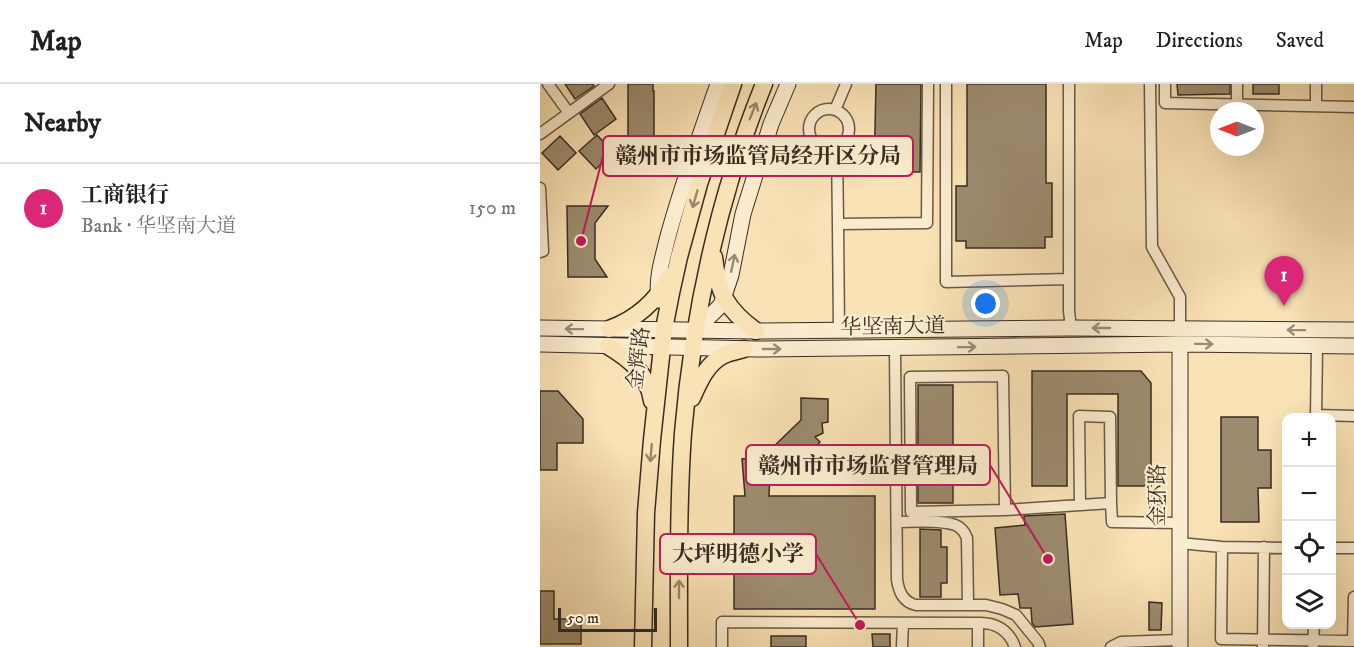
<!DOCTYPE html>
<html lang="en">
<head>
<meta charset="utf-8">
<style>
  :root { --surface:#fff; --page:#f6f6f6; --text:#202124; --muted:#757577; --line:#e0e0e0; --accent:#db2777 }
  body { margin:0; font-family:"IM FELL DW Pica","Noto Serif SC",serif; background:var(--page); color:var(--text) }
  .controls { position:absolute; right:18px; bottom:18px; display:grid; overflow:hidden; border-radius:12px; box-shadow:0 6px 24px #0002 }
  .controls button { width:54px; height:54px; display:grid; place-items:center; padding:0; border:0; border-bottom:2px solid var(--line); background:var(--surface); color:var(--text); font:30px sans-serif }
  .compass { position:absolute; left:670px; top:18px; width:54px; height:54px; border-radius:50%; background:var(--surface); box-shadow:0 6px 24px #0002; rotate:270deg }
  .scale { position:absolute; left:18px; bottom:15px; width:99px; box-sizing:border-box; padding-left:6px; border:3px solid #372d22; border-top:0; font-size:16px; line-height:21px; white-space:nowrap; color:#372d22; -webkit-text-stroke:4px #fbeccf; paint-order:stroke }
  .you { position:absolute; left:446px; top:220px; width:21px; height:21px; margin:-15px; border:4px solid #fff; border-radius:50%; background:#1a73e8; box-shadow:0 0 0 9px #1a73e833 }
  .badge { display:grid; place-items:center; width:39px; height:39px; border-radius:50%; background:var(--accent); color:#fff; font-size:20px; font-weight:700 }
  .pin { position:absolute; translate:-50% -50px; filter:drop-shadow(0 2px 3px #0008) }
  .pin::after { content:''; position:absolute; top:32px; width:21px; height:18px; background:inherit; clip-path:polygon(0 0,100% 0,50% 100%) }
  .list { margin:0; padding:0; list-style:none }
  h2 { display:flex; justify-content:space-between; align-items:center; height:78px; margin:0; padding:0 24px; font-size:26px }
  h2 small { font-size:20px; font-weight:400; color:var(--muted) }
  .list li { display:grid; grid-template-columns:39px 1fr auto; gap:18px; align-items:center; box-sizing:border-box; height:90px; padding:0 24px; border-top:2px solid var(--line) }
  .list b { display:block; font-size:22px; white-space:nowrap }
  .list p { margin:0; font-size:20px; white-space:nowrap; color:var(--muted) }
  .list em { font-size:20px; font-style:normal; color:var(--muted) }
  .icon { flex:none; width:33px; height:33px; fill:none; stroke:currentColor; stroke-width:2; stroke-linecap:round; stroke-linejoin:round }
  .map { position:relative; flex:none; width:814px; height:563px; overflow:hidden }
  header { display:flex; align-items:center; gap:36px; box-sizing:border-box; height:84px; padding:0 30px; background:var(--surface); border-bottom:2px solid var(--line) }
  header strong { font-size:28px }
  nav { display:flex; gap:33px; margin-inline-start:auto; font-size:21px }
  main { display:flex }
  aside { flex:1; background:var(--surface) }
  .map>svg:first-child { display:block }
  .building { fill:#9c8b6e; stroke:#372d22; stroke-width:1.5 }
  .lines { fill:none; stroke-linecap:round; stroke-linejoin:round }
  .street-casing { stroke:#685a47; stroke-width:13 }
  .secondary-casing { stroke:#372d22; stroke-width:17 }
  .primary-casing { stroke:#372d22; stroke-width:19 }
  .street { stroke:#fbeccf; stroke-width:10 }
  .secondary { stroke:#fbeccf; stroke-width:15 }
  .primary { stroke:#f9e2b5; stroke-width:16 }
  .oneway { stroke:#98886c }
  .oneway2 { stroke:#998c78 }
  .labels { text-anchor:middle; dominant-baseline:central; stroke-width:4.5; stroke-linejoin:round; paint-order:stroke }
  .street-label { font-size:21px; fill:#372d22; stroke:#fbeccf }
  .leader { fill:none; stroke:#c2185b; stroke-width:2 }
  .callout-dot { fill:#c2185b; stroke:#fbeccf; stroke-width:2 }
  .callout { fill:#fbeccf; stroke:#c2185b; stroke-width:2 }
  .callout-label { font-size:22px; text-anchor:middle; font-weight:bold; fill:#372d22 }
</style>
</head>
<body>
<header>
<strong>Map</strong>
<nav><a>Map</a><a>Directions</a><a>Saved</a></nav>
</header>
<main>
<aside>
<h2>Nearby<small></small></h2>
<ul class="list">
<li><span class="badge">1</span><div><b>工商银行</b><p>Bank · 华坚南大道</p></div><em>150 m</em></li>
</ul>
</aside>
<div class="map">
<svg width="814" height="563" viewBox="0 0 814 563">
  <rect width="100%" height="100%" fill="#f9e2b5"/>
  <filter id="stains"><feTurbulence type="fractalNoise" baseFrequency=".00333" numOctaves="4"/><feColorMatrix values="0 0 0 0 .2 0 0 0 0 .09 0 0 0 0 .02 0 0 0 .5 -.17"/></filter>
  <radialGradient id="worn" r=".72"><stop offset=".6" stop-color="#630" stop-opacity="0"/><stop offset="1" stop-color="#630" stop-opacity=".3"/></radialGradient>
  <path class="building" d="M25 0H53L54 2 35 15Z
    M88 0H113V7H114V84L88 85Z
    M336 0H381L380 88H334Z
    M427 0H506V99H512V153H505V164H426V157H416V102H427Z
    M637 0H690V10L638 11Z
    M713 0H739V10H713Z
    M62 14 76 35 54 51 40 30Z
    M57 51 73 68 56 85 39 67Z
    M20 52 36 69 18 86 2 69Z
    M27 122H68L55 139V175L67 193H28Z
    M492 287H601L611 299V402H578V310H527V402H492Z
    M378 301H413V419H378Z
    M0 307H18L43 335V359H17V386H0Z
    M261 314 288 315V338L282 339 283 349 275 353 280 358 249 390 244 385 230 386 229 412H335V525H194V412H205L202 375 216 374V368L230 366 261 336Z
    M681 333H718V366H731V404H718L719 438H681Z
    M610 408H625V425L610 424Z
    M525 430 533 540 495 543 492 539 491 524H480L478 510 460 511 455 444 485 441 484 432Z
    M380 445 401 446V463H407V499H401V513H380Z
    M0 507H14V535H41V560H0Z
    M609 518 622 519 621 546H609Z
    M332 550H350V563H333Z
    M231 552H266V563H231Z"/>
  <g class="lines">
    <defs>
      <path id="street" d="M8 0 29 29
        M406 0V198L529 195
        M529 0V227L531 244
        M610 0 612 163 640 213V244
        M625 0V19L814 23
        M776 0V22
        M697 20V0
        M269 45a20 20 0 1 1 40 0a20 20 0 1 1-40 0Z
        M295 26 306 0
        M0 50 69 0
        M297 63 298 140
        M0 104 3 167 0 168
        M299 246 298 140 387 139 388 0
        M355 264 357 496C359 508 363 518 376 521H446L462 525 476 531 498 558 500 563
        M776 331 814 332
        M776 334 777 262
        M540 421 539 332 570 333 571 419
        M465 426 463 292 370 293 371 428 465 426 571 419 572 438 639 439
        M357 438C372 438 407 435 419 443 423 446 425 449 427 454L428 521
        M639 459 682 463 746 464
        M682 463 681 555 813 557 814 513
        M792 464H814
        M438 539C455 538 469 546 475 563
        M773 561 774 540
        M182 563V538L438 539V563
        M362 563 363 539
        M571 563 581 558 640 556
        M723 563 724 463"/>
      <path id="secondary" d="M119 216C116 194 122 177 127 156 141 103 160 52 178 0
        M0 244 216 247 531 244 814 246
        M156 246 181 221 191 191 203 130 231 40 248 0
        M0 260 217 265 640 260 814 262
        M640 563V260"/>
      <path id="primary" d="M174 173C178 209 186 225 216 247
        M69 245C97 235 116 218 130 192
        M68 262C90 275 108 290 112 317
        M152 314C159 298 167 279 184 271 190 268 198 267 204 265
        M103 563 106 429 112 356 124 245 131 209 139 173 159 100 193 0
        M139 563C139 492 138 420 143 349 153 230 179 111 224 0"/>
    </defs>
    <use href="#street" class="street-casing"/>
    <use href="#secondary" class="secondary-casing"/>
    <use href="#primary" class="primary-casing"/>
    <use href="#street" class="street"/>
    <use href="#secondary" class="secondary"/>
    <use href="#primary" class="primary"/>
  </g>
  <defs><path id="oneway-shaft" d="M-6 0H5M1.5-3L5.5 0L1.5 3" fill="none" stroke-width="1.6" stroke-linecap="round" stroke-linejoin="round" transform="scale(1.5)"/></defs>
  <g class="oneway">
    <use href="#oneway-shaft" transform="translate(213 27) rotate(-68)"/>
    <use href="#oneway-shaft" transform="translate(155 115) rotate(106)"/>
    <use href="#oneway-shaft" transform="translate(111 369) rotate(95)"/>
    <use href="#oneway-shaft" transform="translate(139 505) rotate(-90)"/>
  </g>
  <g class="oneway2">
    <use href="#oneway-shaft" transform="translate(193 179) rotate(-78)"/>
    <use href="#oneway-shaft" transform="translate(561 244) rotate(-180)"/>
    <use href="#oneway-shaft" transform="translate(34 245) rotate(-179)"/>
    <use href="#oneway-shaft" transform="translate(756 246) rotate(-179)"/>
    <use href="#oneway-shaft" transform="translate(664 260) rotate(1)"/>
    <use href="#oneway-shaft" transform="translate(427 263) rotate(-1)"/>
    <use href="#oneway-shaft" transform="translate(232 265)"/>
  </g>
  <g class="labels">
    <g class="street-label">
      <text transform="translate(353 243) rotate(-1)">华坚南大道</text>
      <text transform="translate(99 274) rotate(-83)">金辉路</text>
      <text transform="translate(618 411) rotate(-90)">金环路</text>
    </g>
  </g>
  <path class="leader" d="M41 157L63 72M508 475L450 381M320 541L276 470"/>
  <g class="callout-dot">
    <circle cx="41" cy="157" r="6"/>
    <circle cx="508" cy="475" r="6"/>
    <circle cx="320" cy="541" r="6"/>
  </g>
  <g class="callout">
    <rect x="63" y="52" width="310" height="40" rx="6"/>
    <rect x="206" y="361" width="244" height="40" rx="6"/>
    <rect x="120" y="450" width="156" height="40" rx="6"/>
  </g>
  <g class="callout-label">
    <text x="218" y="79">赣州市市场监管局经开区分局</text>
    <text x="328" y="389">赣州市市场监督管理局</text>
    <text x="198" y="477">大坪明德小学</text>
  </g>
  <rect width="100%" height="100%" filter="url(#stains)"/>
  <rect width="100%" height="100%" fill="url(#worn)"/>
</svg>
<div class="controls">
<button>+</button>
<button>−</button>
<button><svg class="icon" aria-label="locate" viewBox="0 0 24 24"><circle cx="12" cy="12" r="6"/><path d="M12 2v4M12 18v4M2 12h4M18 12h4"/></svg></button>
<button><svg class="icon" aria-label="layers" viewBox="0 0 24 24"><path d="M12 4l9 5-9 5-9-5zM3 14l9 5 9-5"/></svg></button>
</div>
<svg class="compass" viewBox="-18 -18 36 36"><path d="M0-13l5 13h-10z" fill="#e53935"/><path d="M0 13l5-13h-10z" fill="#757577"/></svg>
<div class="scale">50 m</div>
<div class="you"></div>
<div class="pin badge" style="left:744px;top:222px">1</div>
</div>
</main>
</body>
</html>
